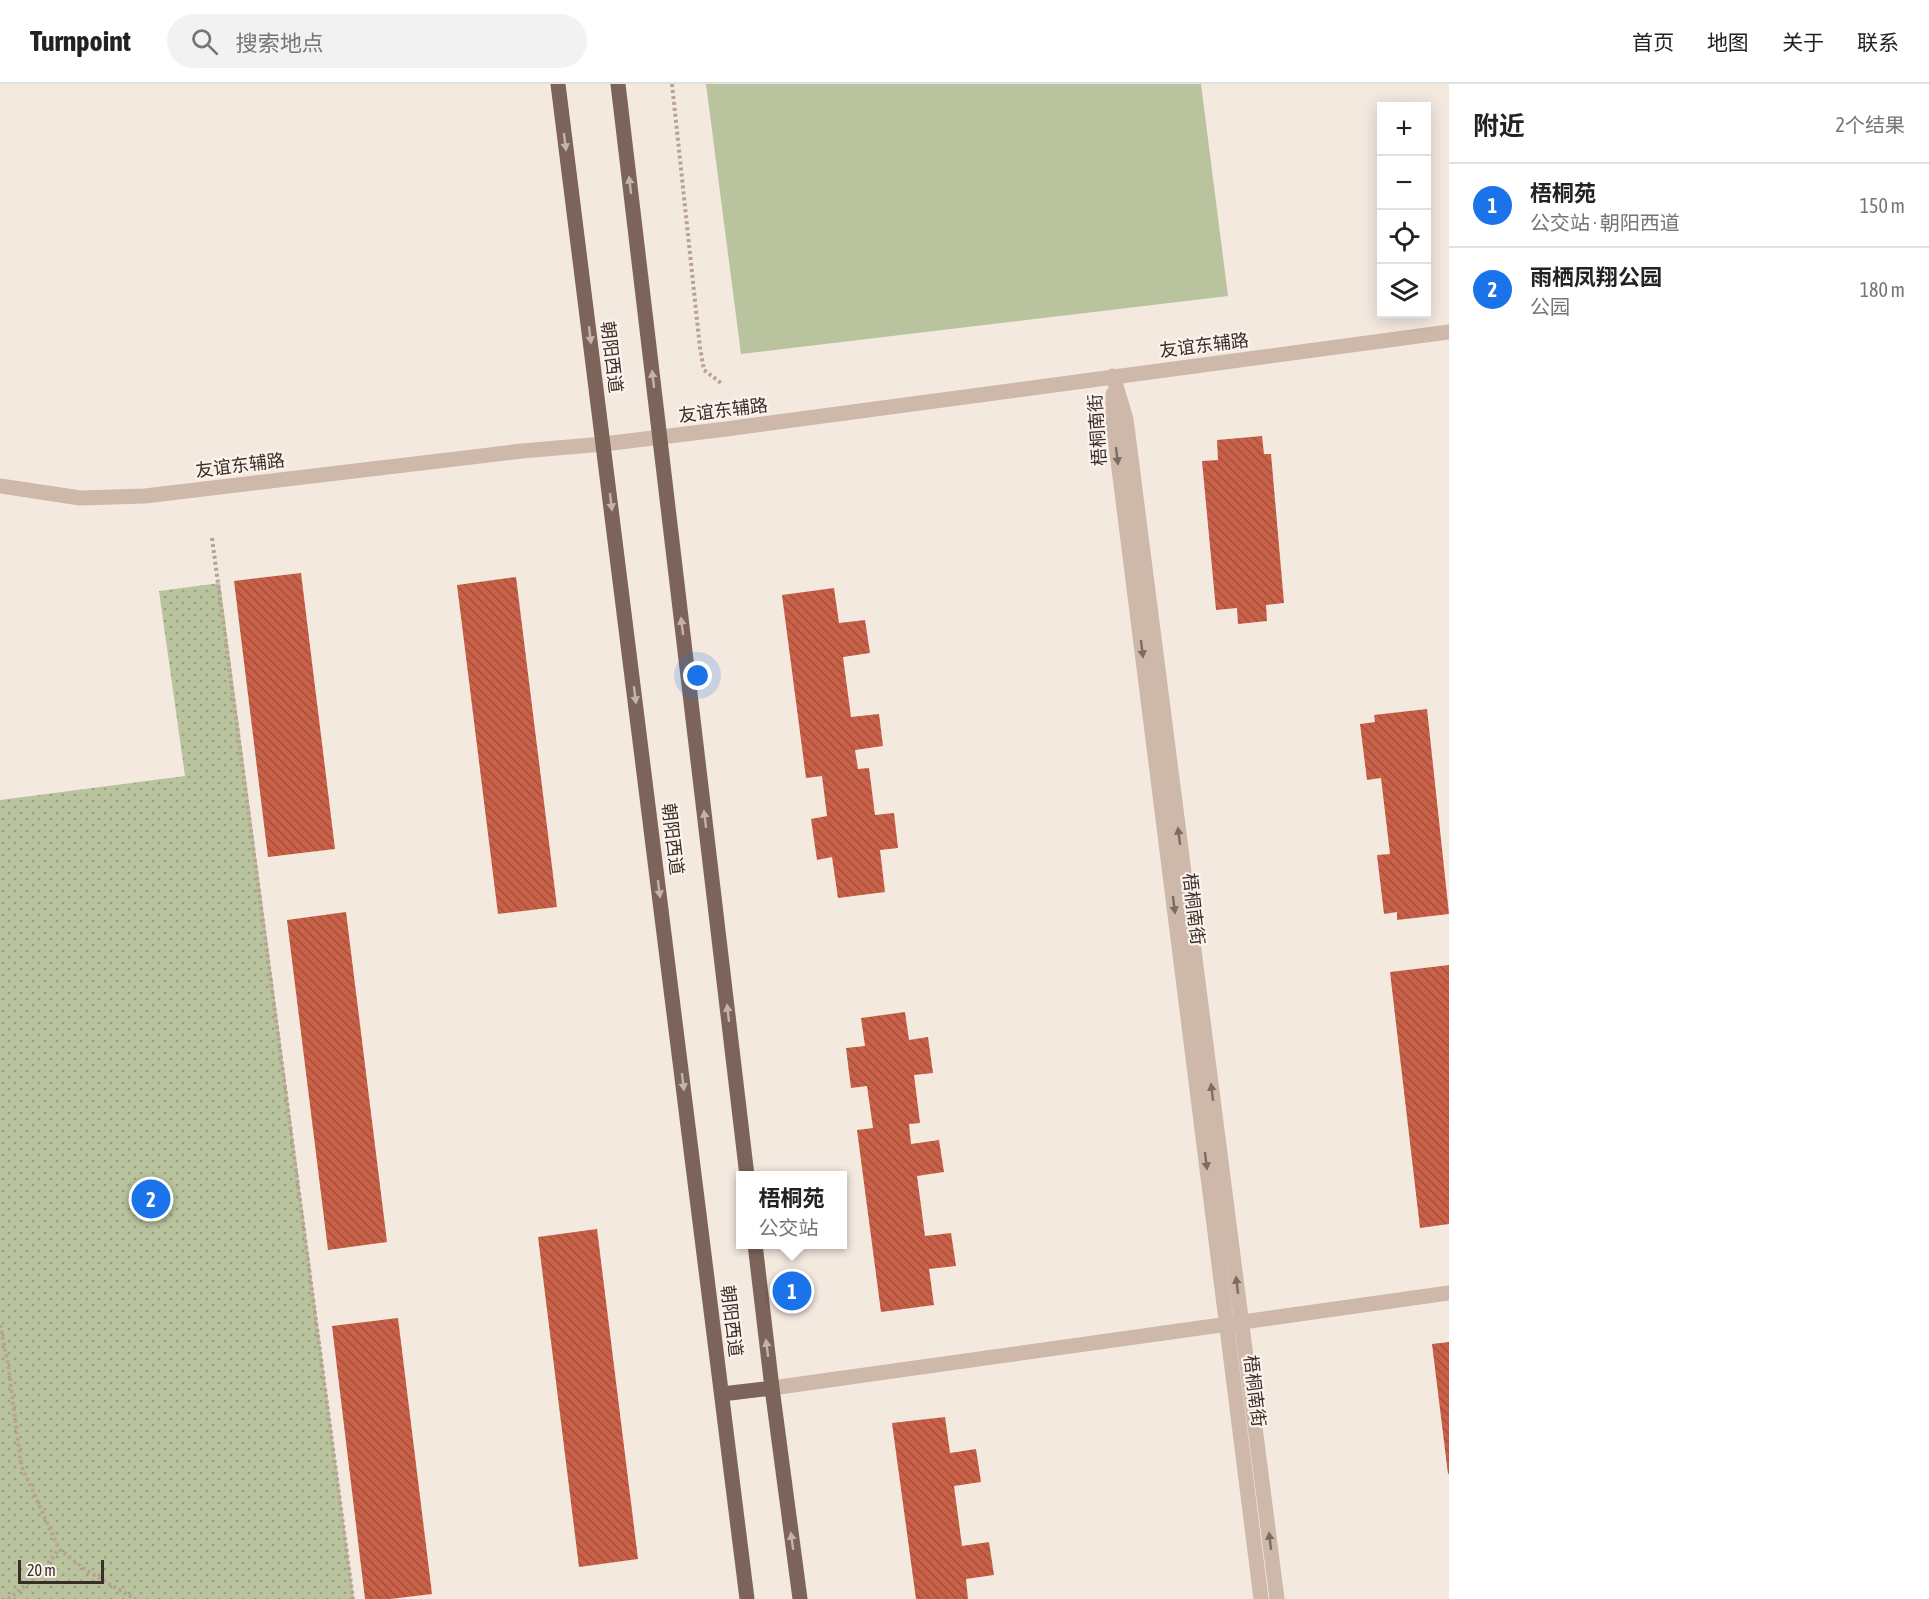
<!DOCTYPE html>
<html lang="zh">
<head>
<meta charset="utf-8">
<style>
  :root { --surface:#fff; --page:#f2f2f2; --text:#222; --muted:#767676; --line:#e0e0e0; --accent:#1a73e8 }
  body { margin:0; font-family:"Asap Condensed","Noto Sans SC",sans-serif; background:var(--page); color:var(--text) }
  .controls { position:absolute; right:18px; top:18px; display:grid; overflow:hidden; border-radius:0px; box-shadow:0 3px 15px #0003 }
  .controls button { width:54px; height:54px; display:grid; place-items:center; padding:0; border:0; border-bottom:2px solid var(--line); background:var(--surface); color:var(--text); font:30px sans-serif }
  .scale { position:absolute; left:18px; bottom:15px; width:86px; box-sizing:border-box; padding-left:6px; border:3px solid #3a2e2a; border-top:0; font-size:16px; line-height:21px; white-space:nowrap; color:#3a2e2a; -webkit-text-stroke:4px #fbf3ec; paint-order:stroke }
  .you { position:absolute; left:698px; top:592px; width:21px; height:21px; margin:-15px; border:4px solid #fff; border-radius:50%; background:#1a73e8; box-shadow:0 0 0 9px #1a73e833 }
  .badge { display:grid; place-items:center; width:39px; height:39px; border-radius:50%; background:var(--accent); color:#fff; font-size:20px; font-weight:700 }
  .pin { position:absolute; translate:-50% -50%; border:3px solid #fff; box-shadow:0 2px 6px #0006 }
  .popup { position:absolute; left:736px; top:1087px; width:111px; height:78px; box-sizing:border-box; display:grid; place-content:center; border-radius:0px; background:var(--surface); filter:drop-shadow(0 2px 4px #0005); font-size:20px; white-space:nowrap; color:var(--muted) }
  .popup b { font-size:22px; color:var(--text) }
  .popup::after { content:''; position:absolute; left:50%; top:100%; margin-left:-12px; border:12px solid transparent; border-top-color:var(--surface) }
  .list { margin:0; padding:0; list-style:none }
  h2 { display:flex; justify-content:space-between; align-items:center; height:78px; margin:0; padding:0 24px; font-size:26px }
  h2 small { font-size:20px; font-weight:400; color:var(--muted) }
  .list li { display:grid; grid-template-columns:39px 1fr auto; gap:18px; align-items:center; box-sizing:border-box; height:84px; padding:0 24px; border-top:2px solid var(--line) }
  .list b { display:block; font-size:22px; white-space:nowrap }
  .list p { margin:0; font-size:20px; white-space:nowrap; color:var(--muted) }
  .list em { font-size:20px; font-style:normal; color:var(--muted) }
  .icon { flex:none; width:33px; height:33px; fill:none; stroke:currentColor; stroke-width:2; stroke-linecap:round; stroke-linejoin:round }
  .map { position:relative; flex:none; width:1449px; height:1515px; overflow:hidden }
  header { display:flex; align-items:center; gap:36px; box-sizing:border-box; height:84px; padding:0 30px; background:var(--surface); border-bottom:2px solid var(--line) }
  header strong { font-size:28px }
  nav { display:flex; gap:33px; margin-inline-start:auto; font-size:21px }
  .search { width:420px; height:54px; background:var(--page); display:flex; align-items:center; gap:15px; box-sizing:border-box; padding:0 21px; border-radius:33px; color:var(--muted); font-size:22px }
  main { display:flex }
  aside { flex:1; background:var(--surface) }
  .map>svg:first-child { display:block }
  .grass { fill:#b9c49e }
  .park { fill:url(#park-dots) }
  .building { fill:url(#building-back-hatch) }
  .lines { fill:none; stroke-linecap:round; stroke-linejoin:round }
  .path { stroke:#b9a294; stroke-width:4; stroke-dasharray:3 3; stroke-linecap:butt }
  .minor { stroke:#cdb8aa; stroke-width:15 }
  .tertiary { stroke:#cdb8aa; stroke-width:15 }
  .primary { stroke:#7c645b; stroke-width:15 }
  .oneway { fill:#c2b3ab }
  .oneway2 { fill:#7c6c64 }
  .labels { text-anchor:middle; dominant-baseline:central; stroke-width:4.5; stroke-linejoin:round; paint-order:stroke }
  .street-label { font-size:18px; fill:#3a2e2a; stroke:#fbf3ec }
</style>
</head>
<body>
<header>
<strong>Turnpoint</strong>
<div class="search"><svg class="icon" aria-label="search" viewBox="0 0 24 24"><circle cx="10" cy="10" r="6"/><path d="M15 15l6 6"/></svg>搜索地点</div>
<nav><a>首页</a><a>地图</a><a>关于</a><a>联系</a></nav>
</header>
<main>
<div class="map">
<svg width="1449" height="1515" viewBox="0 0 1449 1515">
  <defs>
    <pattern id="park-dots" width="8" height="8" patternUnits="userSpaceOnUse" patternTransform="scale(1.5)"><rect width="8" height="8" fill="#b9c49e"/><path d="M2 2h.1M6 6h.1" fill="none" stroke="#97a081" stroke-width="1.8" stroke-linecap="round"/></pattern>
    <pattern id="building-back-hatch" width="6" height="6" patternUnits="userSpaceOnUse" patternTransform="scale(1.5)"><rect width="6" height="6" fill="#c96048"/><path d="M-1 5l2 2M0 0l6 6M5-1l2 2" fill="none" stroke="#a4503c"/></pattern>
  </defs>
  <rect width="100%" height="100%" fill="#f4e9df"/>
  <path class="grass" d="M706 0H1201L1228 212 741 270Z"/>
  <path class="park" d="M220 499 354 1515H0V716L185 692 159 507Z"/>
  <path class="building" d="M1262 352 1264 370H1271L1284 519 1266 521 1267 537 1238 540 1237 524 1216 526 1202 377 1218 376 1217 356Z
    M301 489 335 765 268 773 234 497Z
    M516 493 557 823 498 830 457 501Z
    M834 504 839 539 865 536 870 569 843 573 851 633 879 630 883 662 855 666 858 685 869 684 875 731 894 729 898 764 880 766 885 808 838 814 832 773 817 776 811 735 827 732 822 692 806 694 782 511Z
    M1427 625 1449 830 1397 836V828L1384 830 1377 771 1390 770 1381 694 1367 696 1360 640 1375 638 1374 631Z
    M346 828 387 1158 328 1166 287 836Z
    M1449 881V1140L1420 1144 1390 888Z
    M905 928 909 956 928 953 933 989 914 991 920 1039 909 1040 911 1060 939 1056 944 1088 917 1092 925 1152 951 1149 956 1182 929 1185 934 1221 881 1228 857 1046 873 1044 867 1002 851 1004 846 964 865 962 861 934Z
    M597 1145 638 1475 579 1483 538 1153Z
    M398 1234 432 1510 390 1515H365L332 1242Z
    M1449 1258V1390H1448L1432 1260Z
    M945 1333 950 1369 976 1365 981 1398 954 1402 962 1462 989 1458 994 1491 966 1495 968 1515H916L892 1339Z"/>
  <g class="lines">
    <path class="path" d="M672 0 700 264 704 286 721 299
      M212 454 353 1515
      M0 1241 8 1280 21 1381 59 1465 87 1487 135 1515
      M8 1515 40 1490 59 1465"/>
    <path class="minor" d="M1113 292 1126 335 1277 1515
      M1113 310V337L1261 1515
      M772 1304 1449 1209"/>
    <path class="tertiary" d="M0 402 80 414 145 412 522 367 604 360 726 345 1449 248"/>
    <path class="primary" d="M558 0 747 1515
      M618 0 747 1092
      M755 1160 772 1304 800 1515
      M722 1310 772 1304"/>
  </g>
  <defs><path id="oneway-solid" d="M-6-.8H1V-3.2L6.5 0L1 3.2V.8H-6Z" transform="scale(1.5)"/></defs>
  <g class="oneway">
    <use href="#oneway-solid" transform="translate(565 58) rotate(83)"/>
    <use href="#oneway-solid" transform="translate(630 101) rotate(-97)"/>
    <use href="#oneway-solid" transform="translate(590 251) rotate(83)"/>
    <use href="#oneway-solid" transform="translate(653 295) rotate(-97)"/>
    <use href="#oneway-solid" transform="translate(611 418) rotate(83)"/>
    <use href="#oneway-solid" transform="translate(682 542) rotate(-97)"/>
    <use href="#oneway-solid" transform="translate(635 611) rotate(83)"/>
    <use href="#oneway-solid" transform="translate(705 735) rotate(-97)"/>
    <use href="#oneway-solid" transform="translate(659 805) rotate(83)"/>
    <use href="#oneway-solid" transform="translate(728 929) rotate(-97)"/>
    <use href="#oneway-solid" transform="translate(683 998) rotate(83)"/>
    <use href="#oneway-solid" transform="translate(767 1264) rotate(-97)"/>
    <use href="#oneway-solid" transform="translate(792 1457) rotate(-98)"/>
  </g>
  <g class="oneway2">
    <use href="#oneway-solid" transform="translate(1117 372) rotate(83)"/>
    <use href="#oneway-solid" transform="translate(1142 565) rotate(83)"/>
    <use href="#oneway-solid" transform="translate(1179 752) rotate(-97)"/>
    <use href="#oneway-solid" transform="translate(1174 821) rotate(83)"/>
    <use href="#oneway-solid" transform="translate(1212 1008) rotate(-97)"/>
    <use href="#oneway-solid" transform="translate(1206 1077) rotate(83)"/>
    <use href="#oneway-solid" transform="translate(1237 1201) rotate(-97)"/>
    <use href="#oneway-solid" transform="translate(1270 1457) rotate(-97)"/>
  </g>
  <g class="labels">
    <g class="street-label">
      <text transform="translate(1204 261) rotate(-7)">友谊东辅路</text>
      <text transform="translate(612 273) rotate(83)">朝阳西道</text>
      <text transform="translate(723 326) rotate(-7)">友谊东辅路</text>
      <text transform="translate(1097 346) rotate(-94)">梧桐南街</text>
      <text transform="translate(240 381) rotate(-7)">友谊东辅路</text>
      <text transform="translate(673 755) rotate(83)">朝阳西道</text>
      <text transform="translate(1194 825) rotate(83)">梧桐南街</text>
      <text transform="translate(732 1237) rotate(83)">朝阳西道</text>
      <text transform="translate(1255 1307) rotate(83)">梧桐南街</text>
    </g>
  </g>
</svg>
<div class="controls">
<button>+</button>
<button>−</button>
<button><svg class="icon" aria-label="locate" viewBox="0 0 24 24"><circle cx="12" cy="12" r="6"/><path d="M12 2v4M12 18v4M2 12h4M18 12h4"/></svg></button>
<button><svg class="icon" aria-label="layers" viewBox="0 0 24 24"><path d="M12 4l9 5-9 5-9-5zM3 14l9 5 9-5"/></svg></button>
</div>
<div class="scale">20 m</div>
<div class="you"></div>
<div class="pin badge" style="left:792px;top:1207px">1</div>
<div class="popup"><b>梧桐苑</b>公交站</div>
<div class="pin badge" style="left:151px;top:1115px">2</div>
</div>
<aside>
<h2>附近<small>2个结果</small></h2>
<ul class="list">
<li><span class="badge">1</span><div><b>梧桐苑</b><p>公交站 · 朝阳西道</p></div><em>150 m</em></li>
<li><span class="badge">2</span><div><b>雨栖凤翔公园</b><p>公园</p></div><em>180 m</em></li>
</ul>
</aside>
</main>
</body>
</html>
